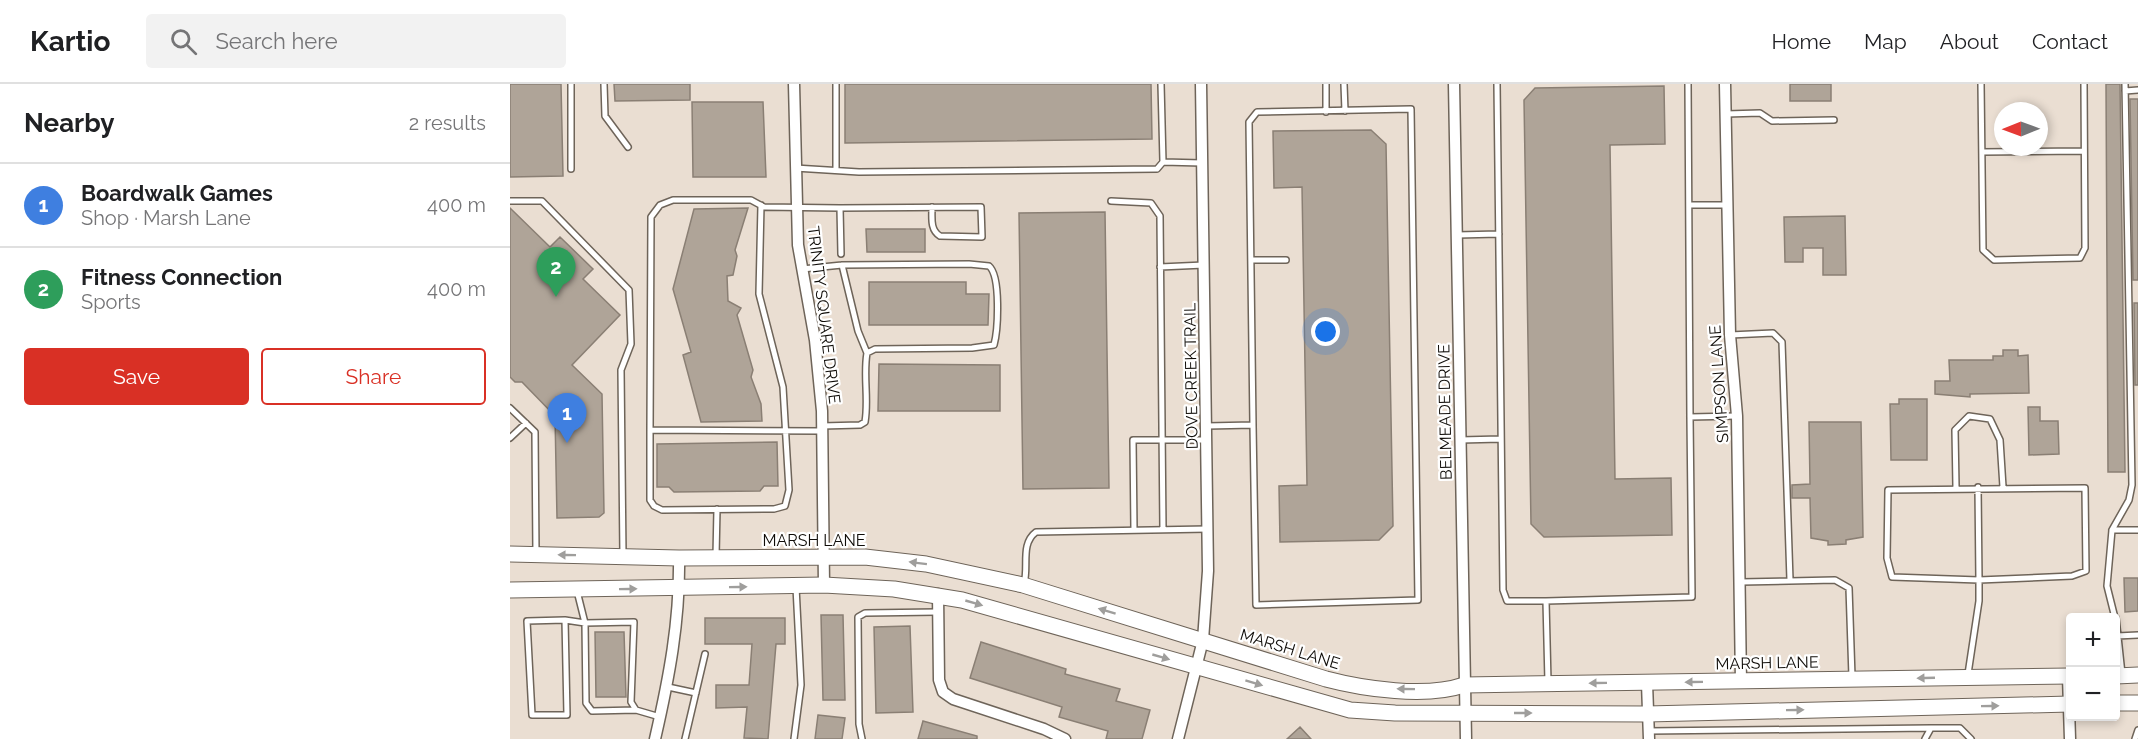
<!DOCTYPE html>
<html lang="en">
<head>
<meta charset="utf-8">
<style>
  :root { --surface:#fff; --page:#f2f2f2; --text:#202124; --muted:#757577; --line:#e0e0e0; --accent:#d93025 }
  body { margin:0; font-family:Raleway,sans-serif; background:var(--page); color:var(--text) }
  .controls { position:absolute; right:18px; bottom:18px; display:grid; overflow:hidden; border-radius:6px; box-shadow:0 3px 9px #0003 }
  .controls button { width:54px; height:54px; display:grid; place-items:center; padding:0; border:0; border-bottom:2px solid var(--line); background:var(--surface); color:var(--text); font:30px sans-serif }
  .compass { position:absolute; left:1484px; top:18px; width:54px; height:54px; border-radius:50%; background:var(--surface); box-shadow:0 3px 9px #0003; rotate:269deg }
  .you { position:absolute; left:816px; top:248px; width:21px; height:21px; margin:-15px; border:4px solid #fff; border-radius:50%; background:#1a73e8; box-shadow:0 0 0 9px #1a73e833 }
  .badge { display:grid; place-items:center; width:39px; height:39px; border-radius:50%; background:var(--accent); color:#fff; font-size:20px; font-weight:700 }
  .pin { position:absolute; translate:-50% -50px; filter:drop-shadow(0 2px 3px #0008) }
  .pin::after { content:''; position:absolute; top:32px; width:21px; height:18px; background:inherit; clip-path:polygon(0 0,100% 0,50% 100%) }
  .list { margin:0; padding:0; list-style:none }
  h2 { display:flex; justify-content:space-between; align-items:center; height:78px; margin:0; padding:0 24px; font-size:26px }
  h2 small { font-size:20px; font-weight:400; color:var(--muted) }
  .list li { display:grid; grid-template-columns:39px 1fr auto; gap:18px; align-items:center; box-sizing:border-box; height:84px; padding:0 24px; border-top:2px solid var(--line) }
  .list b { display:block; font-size:22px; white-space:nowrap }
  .list p { margin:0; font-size:20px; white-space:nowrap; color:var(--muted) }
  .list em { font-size:20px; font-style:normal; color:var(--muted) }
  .actions { display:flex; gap:12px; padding:18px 24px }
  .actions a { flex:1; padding:14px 0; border:2px solid var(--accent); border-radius:6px; text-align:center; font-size:21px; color:var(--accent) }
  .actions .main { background:var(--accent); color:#fff }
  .icon { flex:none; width:33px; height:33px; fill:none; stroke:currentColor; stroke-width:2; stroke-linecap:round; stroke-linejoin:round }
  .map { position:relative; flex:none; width:1628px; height:655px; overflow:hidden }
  header { display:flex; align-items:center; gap:36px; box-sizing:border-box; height:84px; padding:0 30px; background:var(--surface); border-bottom:2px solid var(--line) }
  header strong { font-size:28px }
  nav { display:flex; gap:33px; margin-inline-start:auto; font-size:21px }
  .search { width:420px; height:54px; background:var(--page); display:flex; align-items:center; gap:15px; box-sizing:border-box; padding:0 21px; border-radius:6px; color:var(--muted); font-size:22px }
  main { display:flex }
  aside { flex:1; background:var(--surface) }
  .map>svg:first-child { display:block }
  .building { fill:#afa498; stroke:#8a7f74; stroke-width:1.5 }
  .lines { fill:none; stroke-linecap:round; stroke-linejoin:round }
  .lane-casing { stroke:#6e6459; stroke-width:8 }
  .street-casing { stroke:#6e6459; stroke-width:13 }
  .secondary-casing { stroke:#6e6459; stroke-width:17 }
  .lane { stroke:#fff; stroke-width:5 }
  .street { stroke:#fff; stroke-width:10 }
  .secondary { stroke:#fff; stroke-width:15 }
  .oneway { fill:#9f9e9c }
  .labels { text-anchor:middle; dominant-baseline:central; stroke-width:4.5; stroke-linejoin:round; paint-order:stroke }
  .street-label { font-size:16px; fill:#0f0c08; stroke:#fff }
</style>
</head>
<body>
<header>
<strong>Kartio</strong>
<div class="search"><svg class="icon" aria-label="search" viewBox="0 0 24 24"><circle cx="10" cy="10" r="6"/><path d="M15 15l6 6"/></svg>Search here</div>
<nav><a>Home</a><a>Map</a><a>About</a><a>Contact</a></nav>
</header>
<main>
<aside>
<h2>Nearby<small>2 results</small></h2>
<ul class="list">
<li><span class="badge" style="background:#3f7fe0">1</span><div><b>Boardwalk Games</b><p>Shop · Marsh Lane</p></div><em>400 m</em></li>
<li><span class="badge" style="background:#2e9e5b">2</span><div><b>Fitness Connection</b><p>Sports</p></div><em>400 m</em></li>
</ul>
<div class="actions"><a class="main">Save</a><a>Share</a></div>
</aside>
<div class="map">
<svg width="1628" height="655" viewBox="0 0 1628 655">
  <rect width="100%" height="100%" fill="#eaded2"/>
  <path class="building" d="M0 0H51L53 92 0 93Z
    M104 0H180V16L105 17Z
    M335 0H641L642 55 335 59Z
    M1280 0H1321V17H1280Z
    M1596 0H1610L1615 388H1598Z
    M1154 2 1155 60 1100 61 1105 395 1161 394 1162 451 1034 453 1021 440 1014 16 1025 4Z
    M1620 15H1628V196H1623Z
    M182 18H253L256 93H183Z
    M861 46 876 60 883 442 869 456 770 458 769 402 797 401 792 103 764 104 763 47Z
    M0 124 40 163 50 153 83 185 73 195 110 231 62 281 92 310 94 429 89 433 47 434 45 332 12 298H5L0 293Z
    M238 124 225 166 227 172 223 191 217 192 218 217 231 224 227 231 243 286 241 293 251 320 252 337 191 338 173 271 181 268 163 205 184 125Z
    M595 128 599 404 513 405 509 129Z
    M1335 132 1336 191H1313V164H1293V178H1275L1274 133Z
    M356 145H415V168H357Z
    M359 198H456V210H479L478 241H359Z
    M1624 219H1628V301H1625Z
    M1493 266H1508V272L1518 271 1519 309 1460 310V313L1425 310V297H1440L1439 276H1483V272H1493Z
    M369 280 490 281V327H368Z
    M1389 315H1417V376H1381L1380 320H1389Z
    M1518 323H1530V337H1548L1549 370 1519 371Z
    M1299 338H1351L1353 453 1336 456V460L1318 461V457L1301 454 1300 414H1282V401L1300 400Z
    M267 358 268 402H254L250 407 164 408 159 403H147V360Z
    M1614 494H1628V527L1615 528Z
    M311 531H333L335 616H313Z
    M195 534H275V560H266L258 655 234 654 237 623 206 624V601H239L242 560H195Z
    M400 542 403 628 366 629 364 543Z
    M85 548H114L116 613H86Z
    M471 558 556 585 555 590 610 605 606 617 640 626 632 655H596L598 647 549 633 552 623 460 594Z
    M308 631 335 634 332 655H305Z
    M413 637 467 652V655H408Z
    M790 643 801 655H777Z"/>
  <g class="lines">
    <defs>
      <path id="lane" d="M61 0V85
        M94 0 95 32 118 63
        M326 0V86
        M816 0V28
        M834 0 835 27
        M987 0 993 506 997 517H1036L1038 598
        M1178 0 1180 333 1227 332
        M1471 0 1473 166 1484 176 1570 174 1575 164 1574 0
        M1615 7 1628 6
        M1216 30 1250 29 1262 37 1324 36
        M1472 68 1574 67
        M653 78 692 79
        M285 84 349 88 647 85 653 78 651 0
        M0 117H32L119 206 121 260 111 286 113 472
        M601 117 641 119 650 132 653 446
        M1180 121H1217
        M330 124 471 123 472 153 430 152C420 146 422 134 422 123
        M947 151 989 150
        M741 176H776
        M332 181 348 247 357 269
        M650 183 694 181
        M292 185 332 181 459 180 479 182C491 192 488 246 484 261L462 264 365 265 357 269C353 292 359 315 355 338L350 341 312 342
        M1220 251 1263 249 1272 258 1280 496
        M0 324 25 348 26 470
        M697 342 743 341 739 38 747 28 901 25 908 516 746 521 743 341
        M140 346V416L144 422 152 426 264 425 275 422 279 406 273 303 249 210 251 121
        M312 347 140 346 141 133 150 121 163 116H241L254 123 330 124 331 170
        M0 354 16 339
        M950 356 991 355
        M1446 403 1445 346 1459 332 1480 335 1490 356 1493 403
        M624 446 623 356H695
        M1602 446 1619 416 1622 401 1615 0
        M206 472 207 425
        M1231 498 1325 496 1339 504 1342 593
        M514 500C519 482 510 460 526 448L698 445
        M67 507 75 539 76 619 82 627 126 626 150 633
        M1036 517 1182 513 1180 333
        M1605 534 1597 502 1602 446H1628
        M1606 534 1612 590
        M55 536 57 631H22L17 537 55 536 75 539 124 538 121 618 126 626
        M1607 552 1628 551
        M1458 590 1469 517V496L1382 493 1377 474 1378 406 1575 404 1576 487 1562 492 1469 496 1468 403
        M158 603 186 609
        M1139 647 1421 644
        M175 655 195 570
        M284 655 291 601 286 503
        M352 655 349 640 348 533 355 529 427 528
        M1415 655 1421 644H1450L1461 655
        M1625 655 1628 646"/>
      <path id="street" d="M284 0 288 161 305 256 312 327 314 501
        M944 0 956 655
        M1215 0 1220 251 1227 332 1231 598
        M428 510 429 596 433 608 443 615 534 645 555 655
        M1558 592 1560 655
        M1137 599 1139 655
        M145 655C159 594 170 537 169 474
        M668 655 693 556 698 487 691 0"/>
      <path id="secondary" d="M0 470 169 474 355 473 416 480 513 501 816 595C854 605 916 614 954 601L1560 592
        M0 506 314 501 384 505 452 516 840 626 885 629 1137 630 1560 620
        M1606 592 1628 591
        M1606 619H1628"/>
    </defs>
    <use href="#lane" class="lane-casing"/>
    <use href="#street" class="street-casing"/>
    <use href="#secondary" class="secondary-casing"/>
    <use href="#lane" class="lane"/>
    <use href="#street" class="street"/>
    <use href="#secondary" class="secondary"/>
  </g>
  <defs><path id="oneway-solid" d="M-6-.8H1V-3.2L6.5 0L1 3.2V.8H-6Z" transform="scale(1.5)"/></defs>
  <g class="oneway">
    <use href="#oneway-solid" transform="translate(57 471) rotate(-179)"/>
    <use href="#oneway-solid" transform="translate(408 479) rotate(-173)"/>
    <use href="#oneway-solid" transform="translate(228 503) rotate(-1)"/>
    <use href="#oneway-solid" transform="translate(118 505) rotate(-1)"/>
    <use href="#oneway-solid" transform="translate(464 519) rotate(16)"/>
    <use href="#oneway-solid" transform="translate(597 527) rotate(-163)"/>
    <use href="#oneway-solid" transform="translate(651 573) rotate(16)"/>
    <use href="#oneway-solid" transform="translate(1416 594) rotate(178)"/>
    <use href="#oneway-solid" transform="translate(1184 598) rotate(179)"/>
    <use href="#oneway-solid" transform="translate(744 599) rotate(17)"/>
    <use href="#oneway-solid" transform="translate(1088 599) rotate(179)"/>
    <use href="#oneway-solid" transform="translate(896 605) rotate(-179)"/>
    <use href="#oneway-solid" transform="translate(1480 622) rotate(-1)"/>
    <use href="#oneway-solid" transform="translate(1285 626) rotate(-1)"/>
    <use href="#oneway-solid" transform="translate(1013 629)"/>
  </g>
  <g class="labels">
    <g class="street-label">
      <text transform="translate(314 231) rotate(83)">TRINITY SQUARE DRIVE</text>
      <text transform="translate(681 292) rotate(-91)">DOVE CREEK TRAIL</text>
      <text transform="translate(1209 300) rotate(-94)">SIMPSON LANE</text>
      <text transform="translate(935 328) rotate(-91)">BELMEADE DRIVE</text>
      <text x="304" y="456">MARSH LANE</text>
      <text transform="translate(780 565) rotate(17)">MARSH LANE</text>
      <text transform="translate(1257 579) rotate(-1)">MARSH LANE</text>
    </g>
  </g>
</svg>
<div class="controls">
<button>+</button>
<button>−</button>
</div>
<svg class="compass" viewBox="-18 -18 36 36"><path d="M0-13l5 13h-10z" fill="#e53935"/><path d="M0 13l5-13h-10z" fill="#757577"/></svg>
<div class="you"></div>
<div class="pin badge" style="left:57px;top:359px;background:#3f7fe0">1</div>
<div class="pin badge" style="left:46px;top:213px;background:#2e9e5b">2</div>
</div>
</main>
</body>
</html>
